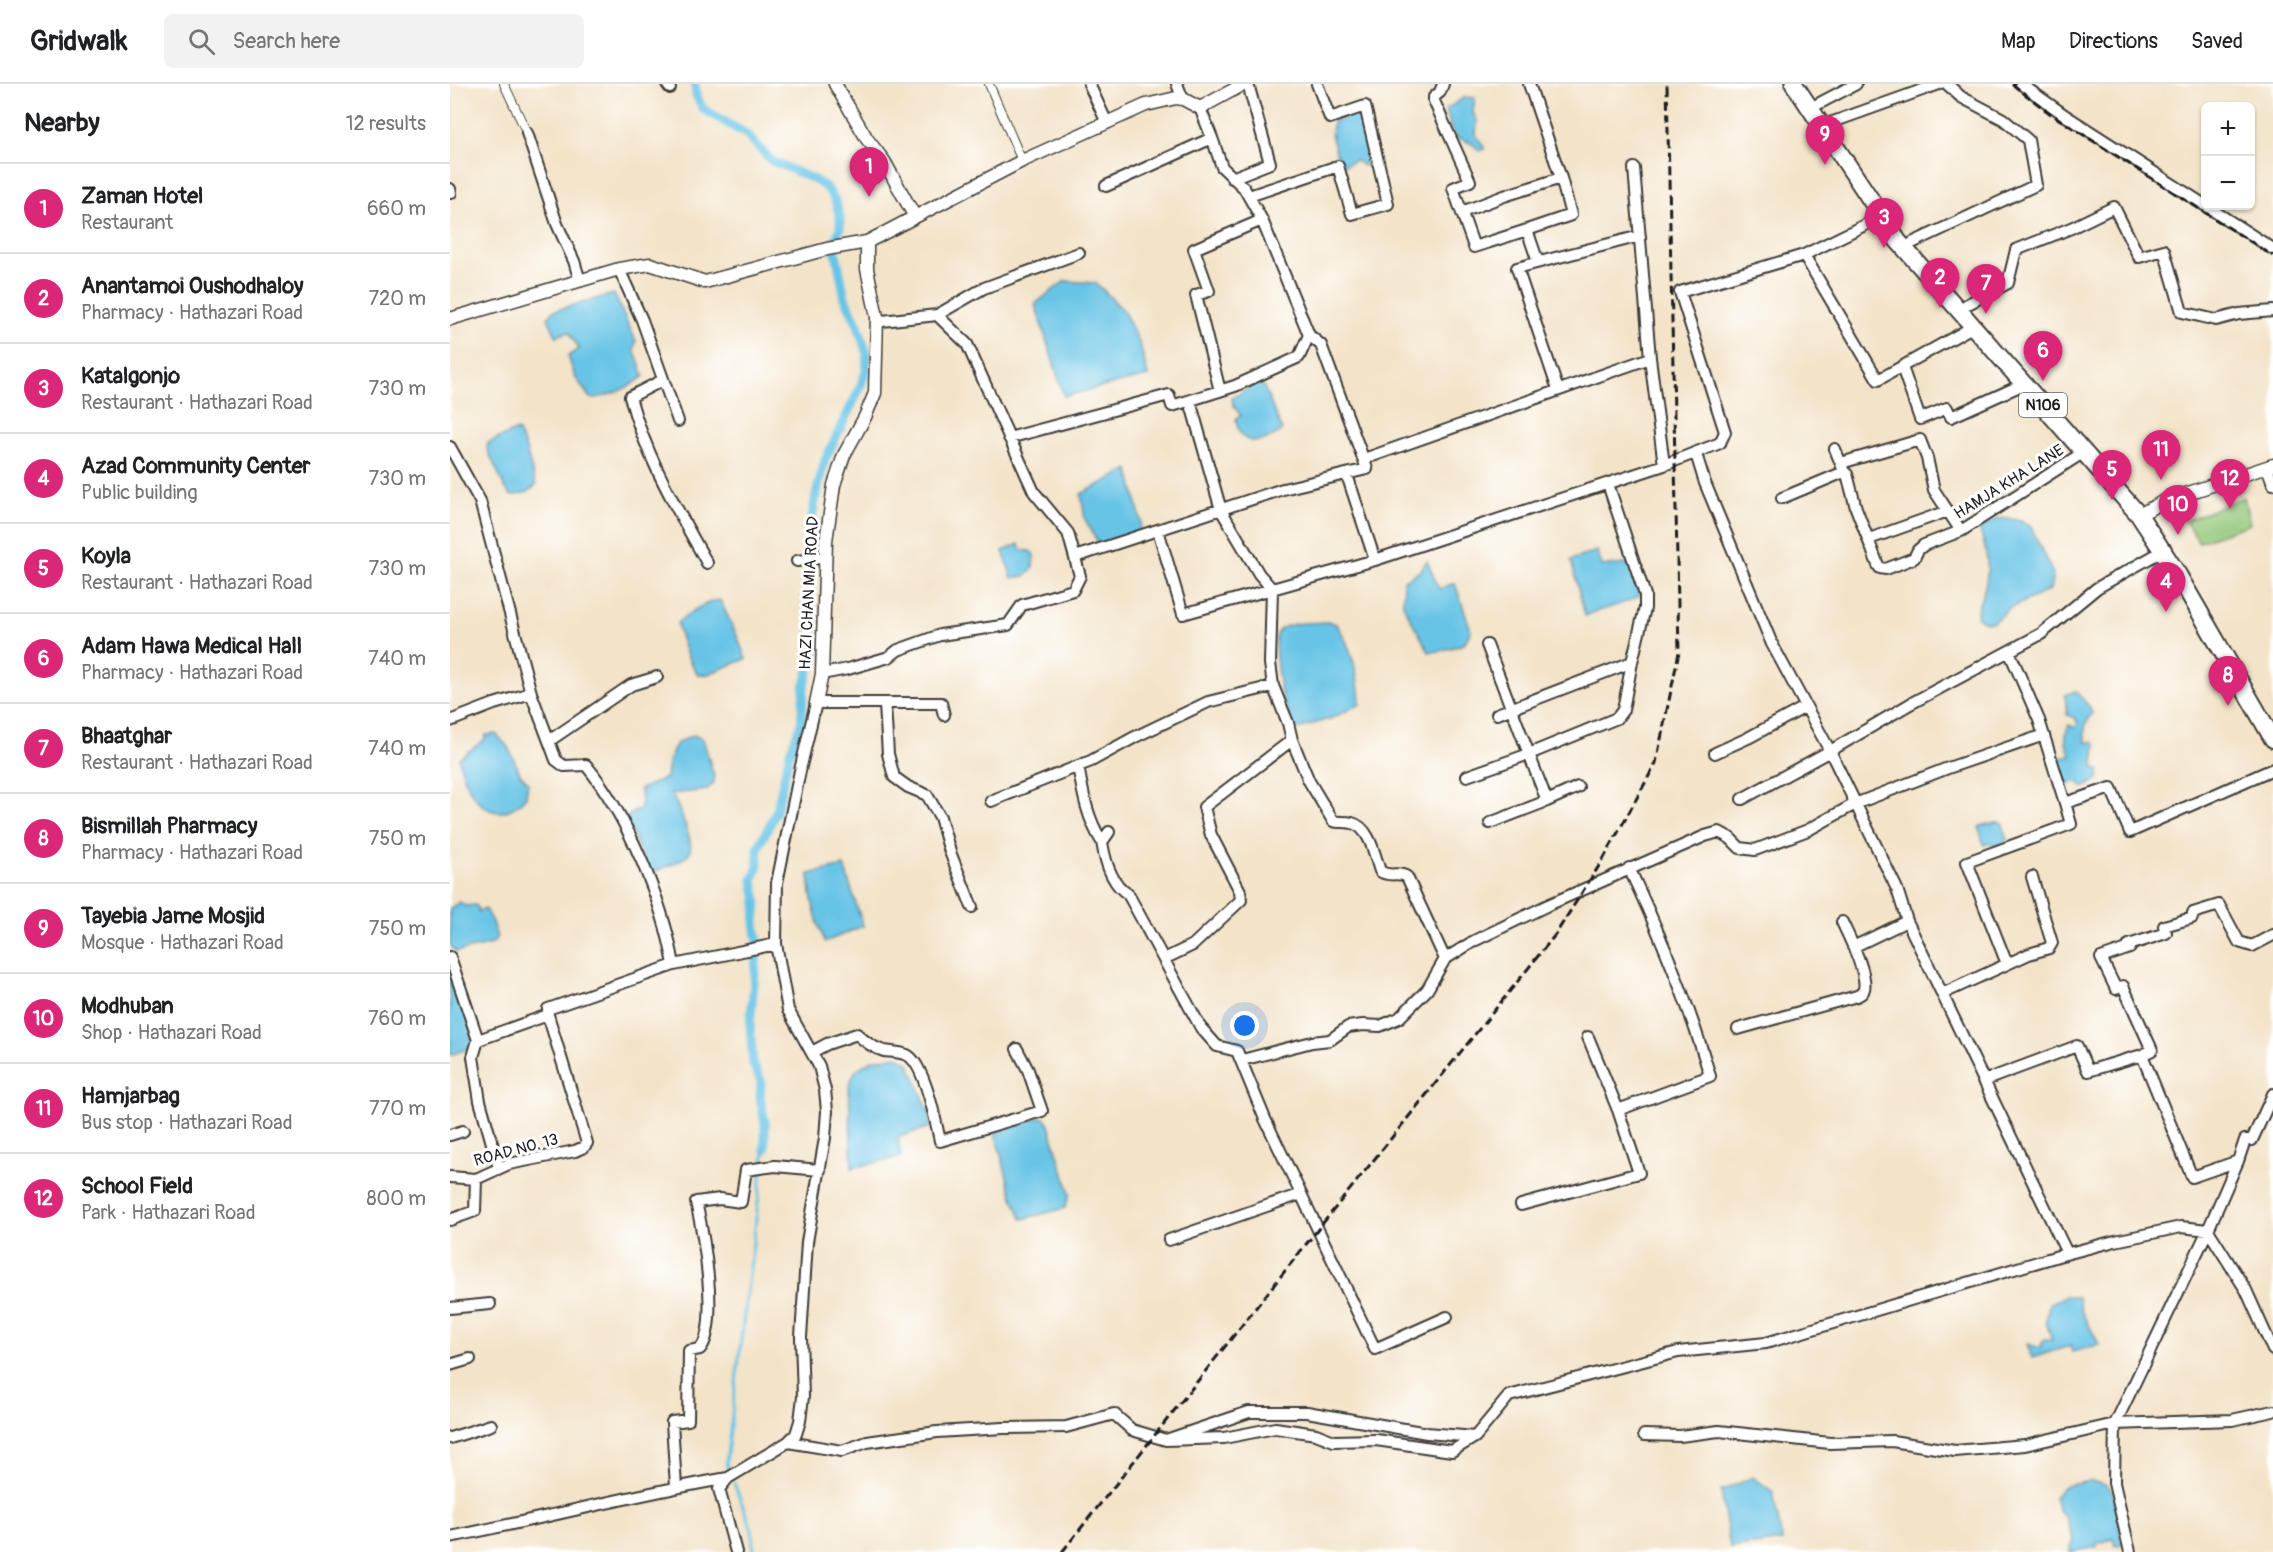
<!DOCTYPE html>
<html lang="en">
<head>
<meta charset="utf-8">
<style>
  :root { --surface:#fff; --page:#f2f2f2; --text:#202124; --muted:#757577; --line:#e0e0e0; --accent:#db2777 }
  body { margin:0; font-family:Pangolin,sans-serif; background:var(--page); color:var(--text) }
  .controls { position:absolute; right:18px; top:18px; display:grid; overflow:hidden; border-radius:9px; box-shadow:0 2px 4px #0004 }
  .controls button { width:54px; height:54px; display:grid; place-items:center; padding:0; border:0; border-bottom:2px solid var(--line); background:var(--surface); color:var(--text); font:30px sans-serif }
  .you { position:absolute; left:795px; top:942px; width:21px; height:21px; margin:-15px; border:4px solid #fff; border-radius:50%; background:#1a73e8; box-shadow:0 0 0 9px #1a73e833 }
  .badge { display:grid; place-items:center; width:39px; height:39px; border-radius:50%; background:var(--accent); color:#fff; font-size:20px; font-weight:700 }
  .pin { position:absolute; translate:-50% -50px; filter:drop-shadow(0 2px 3px #0008) }
  .pin::after { content:''; position:absolute; top:32px; width:21px; height:18px; background:inherit; clip-path:polygon(0 0,100% 0,50% 100%) }
  .list { margin:0; padding:0; list-style:none }
  h2 { display:flex; justify-content:space-between; align-items:center; height:78px; margin:0; padding:0 24px; font-size:26px }
  h2 small { font-size:20px; font-weight:400; color:var(--muted) }
  .list li { display:grid; grid-template-columns:39px 1fr auto; gap:18px; align-items:center; box-sizing:border-box; height:90px; padding:0 24px; border-top:2px solid var(--line) }
  .list b { display:block; font-size:22px; white-space:nowrap }
  .list p { margin:0; font-size:20px; white-space:nowrap; color:var(--muted) }
  .list em { font-size:20px; font-style:normal; color:var(--muted) }
  .icon { flex:none; width:33px; height:33px; fill:none; stroke:currentColor; stroke-width:2; stroke-linecap:round; stroke-linejoin:round }
  .map { position:relative; flex:none; width:1823px; height:1468px; overflow:hidden }
  header { display:flex; align-items:center; gap:36px; box-sizing:border-box; height:84px; padding:0 30px; background:var(--surface); border-bottom:2px solid var(--line) }
  header strong { font-size:28px }
  nav { display:flex; gap:33px; margin-inline-start:auto; font-size:21px }
  .search { width:420px; height:54px; background:var(--page); display:flex; align-items:center; gap:15px; box-sizing:border-box; padding:0 21px; border-radius:9px; color:var(--muted); font-size:22px }
  main { display:flex }
  aside { flex:1; background:var(--surface) }
  .map>svg:first-child { display:block }
  .green { fill:#91c678; stroke:#56714a; stroke-width:1.5 }
  .water { fill:#68c4e6; stroke:#427081; stroke-width:1.5 }
  .lines { fill:none; stroke-linecap:round; stroke-linejoin:round }
  .stream { stroke:#68c4e6; stroke-width:3 }
  .canal { stroke:#68c4e6; stroke-width:9 }
  .pedestrian-casing { stroke:#3c3a36; stroke-width:10 }
  .minor-casing { stroke:#3c3a36; stroke-width:14 }
  .tertiary-casing { stroke:#3c3a36; stroke-width:15 }
  .trunk-casing { stroke:#3c3a36; stroke-width:20 }
  .pedestrian { stroke:#fff; stroke-width:8 }
  .minor { stroke:#fff; stroke-width:10 }
  .tertiary { stroke:#fff; stroke-width:12 }
  .trunk { stroke:#fff; stroke-width:16 }
  .rail { stroke:#1c1c1c; stroke-width:3; stroke-dasharray:9 4.5; stroke-linecap:butt }
  .labels { text-anchor:middle; dominant-baseline:central; stroke-width:6; stroke-linejoin:round; paint-order:stroke }
  .shield { fill:#fff; stroke:#606060; stroke-width:1.5 }
  .shield-label { font-size:15px; font-weight:bold; fill:#1c1c1c }
  .street-label { font-size:16px; fill:#1c1c1c; stroke:#fff }
</style>
</head>
<body>
<header>
<strong>Gridwalk</strong>
<div class="search"><svg class="icon" aria-label="search" viewBox="0 0 24 24"><circle cx="10" cy="10" r="6"/><path d="M15 15l6 6"/></svg>Search here</div>
<nav><a>Map</a><a>Directions</a><a>Saved</a></nav>
</header>
<main>
<aside>
<h2>Nearby<small>12 results</small></h2>
<ul class="list">
<li><span class="badge">1</span><div><b>Zaman Hotel</b><p>Restaurant</p></div><em>660 m</em></li>
<li><span class="badge">2</span><div><b>Anantamoi Oushodhaloy</b><p>Pharmacy · Hathazari Road</p></div><em>720 m</em></li>
<li><span class="badge">3</span><div><b>Katalgonjo</b><p>Restaurant · Hathazari Road</p></div><em>730 m</em></li>
<li><span class="badge">4</span><div><b>Azad Community Center</b><p>Public building</p></div><em>730 m</em></li>
<li><span class="badge">5</span><div><b>Koyla</b><p>Restaurant · Hathazari Road</p></div><em>730 m</em></li>
<li><span class="badge">6</span><div><b>Adam Hawa Medical Hall</b><p>Pharmacy · Hathazari Road</p></div><em>740 m</em></li>
<li><span class="badge">7</span><div><b>Bhaatghar</b><p>Restaurant · Hathazari Road</p></div><em>740 m</em></li>
<li><span class="badge">8</span><div><b>Bismillah Pharmacy</b><p>Pharmacy · Hathazari Road</p></div><em>750 m</em></li>
<li><span class="badge">9</span><div><b>Tayebia Jame Mosjid</b><p>Mosque · Hathazari Road</p></div><em>750 m</em></li>
<li><span class="badge">10</span><div><b>Modhuban</b><p>Shop · Hathazari Road</p></div><em>760 m</em></li>
<li><span class="badge">11</span><div><b>Hamjarbag</b><p>Bus stop · Hathazari Road</p></div><em>770 m</em></li>
<li><span class="badge">12</span><div><b>School Field</b><p>Park · Hathazari Road</p></div><em>800 m</em></li>
</ul>
</aside>
<div class="map">
<svg width="1823" height="1468" viewBox="0 0 1823 1468">
  <rect width="100%" height="100%" fill="#fff"/>
  <filter id="ink" filterUnits="userSpaceOnUse"><feTurbulence type="fractalNoise" baseFrequency=".0167" numOctaves="2"/><feDisplacementMap in="SourceGraphic" scale="12" xChannelSelector="R" yChannelSelector="G"/><feConvolveMatrix kernelMatrix="1 2 1 2 8 2 1 2 1" color-interpolation-filters="sRGB"/></filter>
  <filter id="wash" filterUnits="userSpaceOnUse"><feTurbulence type="fractalNoise" baseFrequency=".008" numOctaves="4" result="noise"/><feDisplacementMap in="SourceGraphic" scale="24" xChannelSelector="R" yChannelSelector="G"/><feGaussianBlur stdDeviation="1.35" result="paint"/><feColorMatrix in="noise" values="0 0 0 0 0 0 0 0 0 0 0 0 0 0 0 0 0 1.4 0 .05"/><feComposite in="paint" operator="in"/></filter>
  <g filter="url(#wash)">
    <rect width="100%" height="100%" fill="#f3e3c8"/>
    <path class="green" d="M1794 413 1800 440 1749 458 1735 437Z"/>
    <path class="water" d="M1015 13 1025 14 1023 28 1027 37 1026 51 1035 65 1030 67 1021 59 1007 54 1001 45 996 25Z
      M900 29 909 31 920 74 913 82 906 76 891 83 887 80C889 63 876 55 884 36L890 37Z
      M615 197 646 199 673 226 690 260 698 292 614 312 585 220Z
      M164 210 186 257 184 265 194 292C183 302 155 315 140 314L125 293 118 272 129 265 119 248 106 252 98 234 103 227Z
      M806 300 813 301 832 346C812 362 789 364 786 334L791 332 783 321 782 314Z
      M67 346 75 362 86 401 78 408 61 412 54 402 37 365 38 359Z
      M679 385 691 437 689 452 649 461 635 435 631 410Z
      M1547 434 1571 436 1581 443 1603 490 1600 506 1560 524 1543 538H1535L1528 534C1525 524 1533 513 1535 502 1540 484 1536 462 1529 445Z
      M569 460 571 466 580 467 584 471 583 485 575 492 562 494 553 467Z
      M1147 467 1152 482 1177 480 1185 484 1193 510C1175 522 1154 523 1135 532L1121 476Z
      M977 477 989 505 1005 499 1021 547 1014 560 990 567 979 568 953 521 954 496 970 487Z
      M270 516 287 552 296 575 258 590 248 591C237 575 231 558 227 539 238 529 255 518 270 516Z
      M879 538 886 540C902 562 909 594 910 620L882 634 848 645 844 643C840 632 834 621 831 609 829 599 821 552 829 546 841 537 865 539 879 538Z
      M1625 607 1639 622 1642 629C1635 638 1632 648 1637 659L1642 657 1646 660 1644 683 1650 686 1648 696 1633 704 1627 697 1614 702 1606 678 1611 674 1621 672C1616 661 1613 652 1619 641L1625 644 1628 638 1623 633 1617 631 1615 611Z
      M46 650 58 663 71 691 78 698 76 713C72 717 67 723 61 725 31 739 12 697 9 674L34 656 36 651Z
      M243 651 253 655 264 692V699L256 706 221 710C227 719 246 761 239 769 232 778 215 783 204 788L196 784 176 733 191 724 190 705 216 694 218 678 227 659Z
      M1546 738H1552L1558 756 1546 763 1541 759 1534 761 1529 744 1530 742Z
      M394 782 413 842 375 858C365 835 360 815 359 790Z
      M10 818 15 822 26 821 29 828 35 825 42 838 47 853 42 860 6 868 0 861V824Z
      M0 881 19 933 23 963 0 971Z
      M447 972 459 979 480 1031 481 1043 448 1053 451 1073 402 1084 399 1001 406 986 422 976Z
      M593 1033 598 1038 620 1110 615 1124 572 1135 562 1111 545 1049 563 1041Z
      M1615 1212 1628 1213C1630 1231 1642 1244 1649 1261L1622 1268V1261L1582 1274 1577 1260 1590 1264 1593 1256H1602L1596 1238 1599 1220Z
      M1303 1393 1323 1408 1332 1457 1280 1464 1271 1407Z
      M1640 1397 1657 1401 1664 1410 1672 1460 1665 1462 1663 1455 1647 1459V1463L1620 1468 1623 1455 1615 1431 1609 1427 1604 1413 1614 1402Z"/>
    <g class="lines">
      <path class="stream" d="M313 1080 315 1065
        M278 1385 276 1379 312 1086
        M284 1399 302 1446 304 1468"/>
      <path class="canal" d="M245 0 246 11 253 25 296 50 322 77 363 95 377 104 385 116 390 133V145L384 159 395 214 408 241 417 271 416 287 409 306 375 376 366 411 356 470 360 497 358 523 365 568 354 603 351 640 340 668 326 728 308 764V782L303 796 307 817 305 839 308 859 300 940 303 980 311 997 310 1014 315 1038V1065"/>
    </g>
  </g>
  <g filter="url(#ink)">
    <g class="lines">
      <defs>
        <path id="pedestrian" d="M54 0 77 49
          M539 0 572 77"/>
        <path id="minor" d="M217 0 220 4
          M639 0 657 39
          M727 0 733 15
          M993 0 990 8 984 13V17L1020 97 1003 104 1024 163 1077 146 1088 178
          M1571 0 1616 32 1823 165
          M1368 20 1406 0
          M1380 39 1489 0
          M77 49 107 140 124 177 130 197
          M1184 84 1200 274 1214 381
          M782 94 820 79 798 0
          M656 102 762 54
          M0 105 1 109
          M799 112 888 82 902 130 938 120 915 22 880 34 867 0
          M1012 128 1054 112 1111 94 1079 0
          M1077 146 1121 131 1111 94
          M1462 159 1586 101 1578 56 1553 35 1511 13 1497 0
          M1354 171 1428 296 1524 242
          M169 185 192 236 228 337
          M1516 221 1558 199 1566 166 1621 144 1664 123 1689 173 1714 166 1732 228 1766 236 1789 230 1823 227
          M487 231 534 204 629 169
          M1452 283 1470 335 1497 324 1501 333 1574 300
          M213 296 180 313C196 373 227 425 257 479
          M1108 306 1067 184 1190 152
          M770 307 746 211 759 207 744 165 812 136
          M740 317 771 426 809 490 822 505 925 476 1214 381 1270 359 1275 348 1230 208 1354 171 1431 133
          M559 354 719 311 722 322 785 302 849 273 859 251
          M0 363 30 417 81 609 106 676 114 682 136 681C177 731 213 817 224 881
          M1385 365 1393 385
          M1246 370 1255 399 1322 560 1380 667 1447 805 1457 837 1617 1169
          M914 375 1200 274
          M1391 379 1470 356 1477 374 1484 406 1511 447
          M1817 383 1823 400
          M897 391 925 476
          M1332 414 1394 388 1397 390 1406 424 1428 481 1430 484 1436 485 1464 474 1468 466 1474 461 1511 447 1634 368
          M708 446 733 530 822 505 820 579 823 602 838 639 842 656 859 697 883 737C889 739 895 737 902 739 920 743 925 773 930 787 939 794 949 787 957 793L995 875
          M1419 455 1498 427
          M625 473 833 405 917 385 871 261 859 251 812 136 794 104 772 83 762 54 750 24
          M347 477 376 473
          M1037 561 1097 717 1040 739
          M1559 567 1589 636 1615 719 1661 704 1680 748 1823 685
          M372 590 398 585 439 573 448 566 490 551 558 541 572 521 623 506 630 492 618 449 584 408 517 260 487 231 432 237 427 233
          M435 621 438 670 444 693 458 703 477 711 490 733 500 768 522 823
          M1047 630 1182 578
          M0 637 44 620 81 609
          M99 657 181 601 207 593
          M1265 669 1298 654 1355 623
          M628 682C633 710 637 734 652 758
          M1017 692 1079 670 1167 634 1173 626 1182 578 1195 524V511L1158 400
          M1292 715 1380 667 1460 620 1591 550 1647 504 1716 465
          M541 717 641 677 685 653 758 618 823 602
          M1097 717 1128 703
          M659 748 652 758C655 777 661 800 678 810L751 944 767 962 787 967 815 1035 851 1110 719 1156
          M1403 863 1457 837
          M0 873 28 956 23 973 30 1017 49 1084
          M714 875 743 861 791 816 790 807 761 751 754 723 842 656
          M1557 880 1517 778 1621 740 1615 719
          M1492 910 1579 870 1599 864 1602 859 1582 793
          M1288 945 1407 912C1411 910 1413 909 1414 905 1418 890 1399 853 1392 838
          M1138 953 1168 1026
          M28 956 98 931
          M362 968 377 960 407 950C414 957 424 964 434 967 442 968 450 968 457 971 474 979 486 1038 490 1057L592 1027 578 986 567 965
          M792 976 862 958 880 956 898 943 913 941 930 942 949 934 977 906 995 875 1024 857 1098 821 1255 752 1269 748 1280 754 1290 764 1305 766 1358 746 1405 720 1498 684 1594 651
          M1533 997 1627 962 1638 987 1692 971
          M0 1051 13 1047
          M1788 1077 1742 1093 1692 971 1702 966 1673 902 1666 905 1651 874 1680 864 1679 861 1716 849 1714 842 1742 834 1743 829 1769 821 1789 858 1802 862 1823 851
          M0 1093 26 1095 59 1080 125 1067 134 1063 137 1059 98 931V925L224 881 326 860
          M851 1110 925 1265 997 1233
          M1071 1121 1189 1089 1168 1026 1260 992C1239 920 1211 852 1179 784
          M0 1136 25 1127 26 1095
          M0 1224 40 1220
          M0 1281 20 1275
          M1194 1351 1230 1352 1269 1347 1380 1359 1442 1357 1505 1367 1575 1361 1665 1340 1758 1146 1788 1077 1795 1056H1802L1823 1010
          M0 1354 41 1341
          M716 1356 774 1354 825 1344 866 1350 884 1357 926 1356 1002 1367 1025 1353 1059 1312 1228 1268 1316 1259 1608 1172 1665 1157 1731 1143 1758 1146 1796 1206 1823 1266
          M338 1358 392 1367 417 1358 487 1348 553 1344 616 1343 664 1330 682 1346 716 1356 799 1328H857L977 1349 1025 1353
          M278 1394 338 1358 346 1350 350 1337 353 1313 351 1253 357 1158 375 1054 377 1027 375 1006 369 982 338 926 326 860 327 799 351 682 366 619H491L494 631
          M226 1403 222 1338 238 1336 239 1267 250 1265C270 1242 253 1148 246 1118L270 1115 291 1118 296 1086 325 1082 370 1086
          M0 1453C93 1435 184 1410 278 1394L269 1405 286 1468
          M1680 1468 1664 1399 1665 1340 1782 1336 1823 1327"/>
        <path id="tertiary" d="M385 0 417 55 434 77 465 133
          M0 235 169 185 200 180 255 198 377 165 417 158 572 77 696 21 726 14 733 15 750 24 794 0
          M1689 431 1714 417 1823 381
          M366 619 372 590 376 457 384 401 394 371 415 333 425 309 427 233 417 185V158"/>
        <path id="trunk" d="M1344 0 1448 157 1689 431 1727 489 1823 655"/>
      </defs>
      <use href="#pedestrian" class="pedestrian-casing"/>
      <use href="#minor" class="minor-casing"/>
      <use href="#tertiary" class="tertiary-casing"/>
      <use href="#trunk" class="trunk-casing"/>
      <use href="#pedestrian" class="pedestrian"/>
      <use href="#minor" class="minor"/>
      <use href="#tertiary" class="tertiary"/>
      <use href="#trunk" class="trunk"/>
      <path class="rail" d="M1562 0 1601 30 1823 172
        M612 1468 869 1144 1105 851 1154 774 1206 679 1229 568 1217 0"/>
    </g>
  </g>
  <g class="labels">
    <rect class="shield" x="1569" y="309" width="48" height="24" rx="4.5"/>
    <g class="shield-label">
      <text x="1593" y="321">N106</text>
    </g>
    <g class="street-label">
      <text transform="translate(1559 398) rotate(-32)">HAMJA KHA LANE</text>
      <text transform="translate(359 509) rotate(-87)">HAZI CHAN MIA ROAD</text>
      <text transform="translate(66 1066) rotate(-15)">ROAD NO. 13</text>
    </g>
  </g>
</svg>
<div class="controls">
<button>+</button>
<button>−</button>
</div>
<div class="you"></div>
<div class="pin badge" style="left:419px;top:113px">1</div>
<div class="pin badge" style="left:1490px;top:224px">2</div>
<div class="pin badge" style="left:1434px;top:164px">3</div>
<div class="pin badge" style="left:1716px;top:528px">4</div>
<div class="pin badge" style="left:1662px;top:416px">5</div>
<div class="pin badge" style="left:1593px;top:297px">6</div>
<div class="pin badge" style="left:1536px;top:230px">7</div>
<div class="pin badge" style="left:1778px;top:622px">8</div>
<div class="pin badge" style="left:1375px;top:81px">9</div>
<div class="pin badge" style="left:1728px;top:451px">10</div>
<div class="pin badge" style="left:1711px;top:396px">11</div>
<div class="pin badge" style="left:1780px;top:425px">12</div>
</div>
</main>
</body>
</html>
